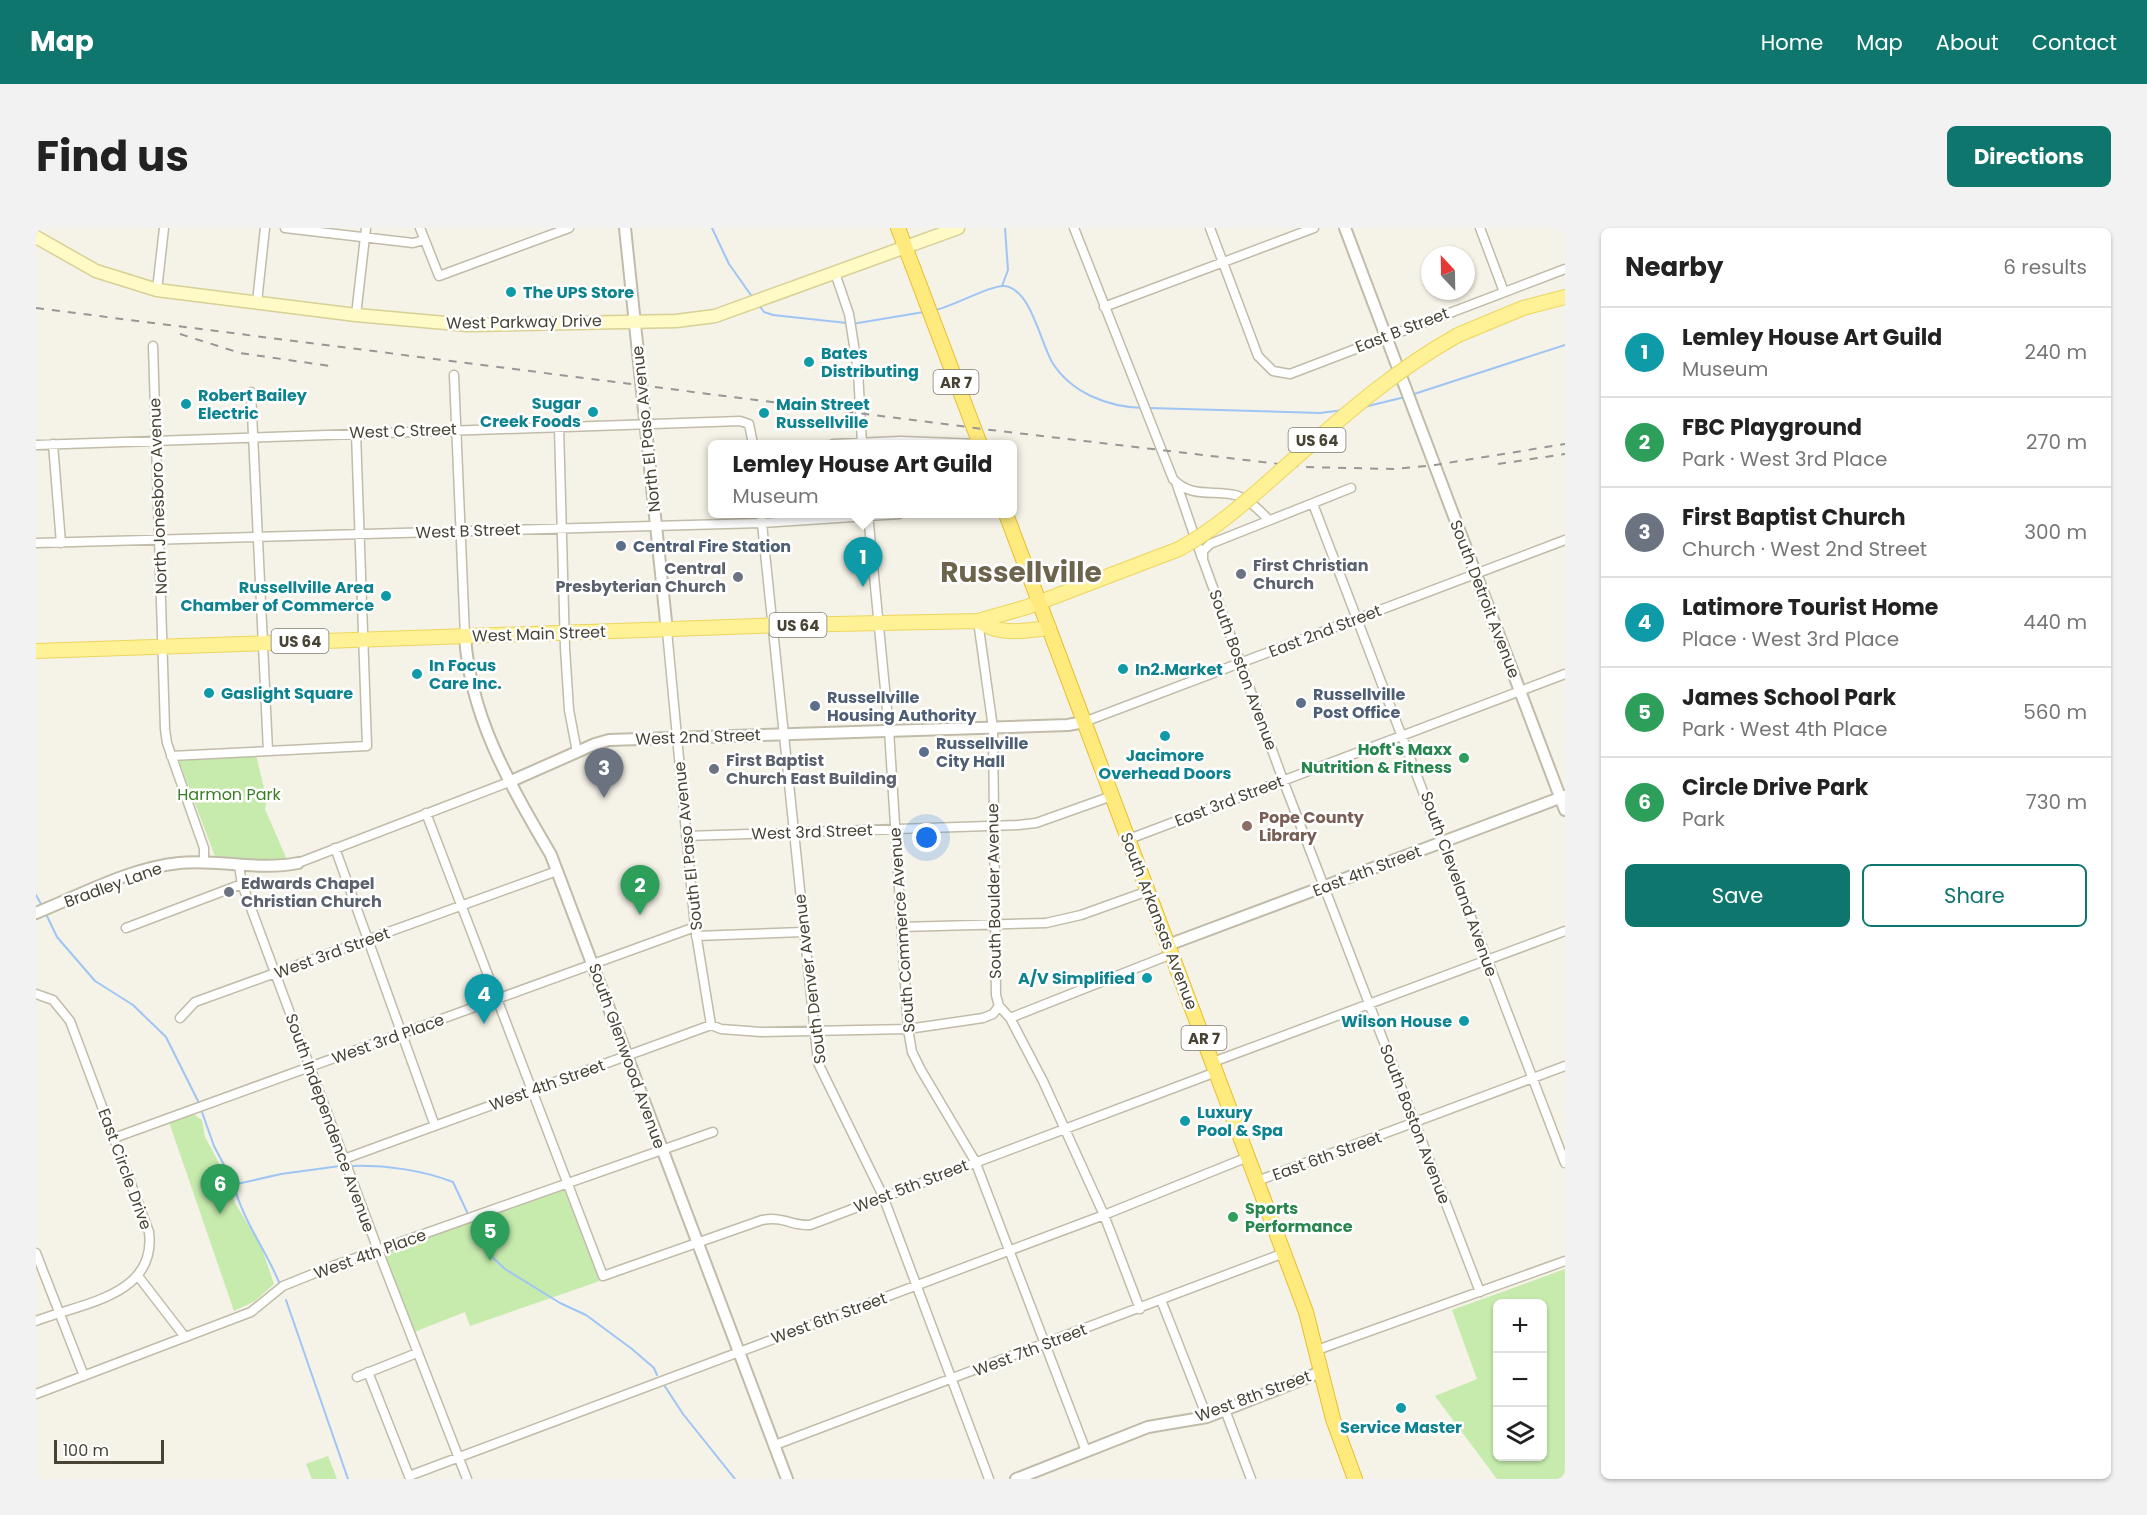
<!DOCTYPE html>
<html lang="en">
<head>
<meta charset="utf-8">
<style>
  :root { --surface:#fff; --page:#f2f2f2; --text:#222; --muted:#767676; --line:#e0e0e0; --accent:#0f766e }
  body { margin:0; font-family:Poppins,sans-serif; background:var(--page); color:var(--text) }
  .controls { position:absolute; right:18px; bottom:18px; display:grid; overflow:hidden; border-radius:9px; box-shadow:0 2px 4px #0004 }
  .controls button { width:54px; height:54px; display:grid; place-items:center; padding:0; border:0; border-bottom:2px solid var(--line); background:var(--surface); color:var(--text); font:30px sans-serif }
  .compass { position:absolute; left:1385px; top:18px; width:54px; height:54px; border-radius:50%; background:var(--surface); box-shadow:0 2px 4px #0004; rotate:338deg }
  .scale { position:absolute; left:18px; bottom:15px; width:110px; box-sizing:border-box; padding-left:6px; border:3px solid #484435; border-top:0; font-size:16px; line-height:21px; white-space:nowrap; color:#484435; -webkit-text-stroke:4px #fff; paint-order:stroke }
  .you { position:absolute; left:891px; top:610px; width:21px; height:21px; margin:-15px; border:4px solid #fff; border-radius:50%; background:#1a73e8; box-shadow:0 0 0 9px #1a73e833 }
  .badge { display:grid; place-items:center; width:39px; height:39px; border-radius:50%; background:var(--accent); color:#fff; font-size:20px; font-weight:700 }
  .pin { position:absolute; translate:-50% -50px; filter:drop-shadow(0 2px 3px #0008) }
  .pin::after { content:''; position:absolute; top:32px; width:21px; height:18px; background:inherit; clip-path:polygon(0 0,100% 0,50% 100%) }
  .popup { position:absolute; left:672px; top:212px; width:309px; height:78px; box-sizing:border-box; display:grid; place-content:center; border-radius:9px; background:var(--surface); filter:drop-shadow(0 2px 4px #0005); font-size:20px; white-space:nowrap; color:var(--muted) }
  .popup b { font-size:22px; color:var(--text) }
  .popup::after { content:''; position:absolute; left:50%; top:100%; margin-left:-12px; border:12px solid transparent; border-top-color:var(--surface) }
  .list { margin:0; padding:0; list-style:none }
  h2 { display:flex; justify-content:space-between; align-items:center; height:78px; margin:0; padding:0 24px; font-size:26px }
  h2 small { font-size:20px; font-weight:400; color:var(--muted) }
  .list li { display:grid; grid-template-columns:39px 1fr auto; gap:18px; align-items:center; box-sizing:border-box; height:90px; padding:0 24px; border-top:2px solid var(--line) }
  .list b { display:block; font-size:22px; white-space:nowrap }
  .list p { margin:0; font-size:20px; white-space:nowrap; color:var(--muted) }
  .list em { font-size:20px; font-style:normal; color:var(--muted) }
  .actions { display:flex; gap:12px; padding:18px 24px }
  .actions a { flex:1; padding:14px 0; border:2px solid var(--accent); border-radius:9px; text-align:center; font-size:21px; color:var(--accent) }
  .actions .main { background:var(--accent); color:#fff }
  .icon { flex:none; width:33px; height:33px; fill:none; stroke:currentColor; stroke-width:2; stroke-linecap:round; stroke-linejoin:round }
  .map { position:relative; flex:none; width:1529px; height:1251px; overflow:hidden; border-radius:9px }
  header { display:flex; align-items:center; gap:36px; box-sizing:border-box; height:84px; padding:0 30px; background:var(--accent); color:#fff }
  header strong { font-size:28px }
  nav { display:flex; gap:33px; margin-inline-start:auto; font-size:21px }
  .intro { display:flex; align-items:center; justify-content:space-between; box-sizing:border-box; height:144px; padding:0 36px }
  h1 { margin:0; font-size:42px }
  .button { padding:15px 27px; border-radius:9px; background:var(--accent); color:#fff; font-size:21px; font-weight:700 }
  main { display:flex; gap:36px; padding:0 36px }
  aside { flex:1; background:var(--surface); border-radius:9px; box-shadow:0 2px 4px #0004 }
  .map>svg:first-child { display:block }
  .green { fill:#c6ebad; fill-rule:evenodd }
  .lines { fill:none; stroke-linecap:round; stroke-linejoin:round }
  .stream { stroke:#9fc5f5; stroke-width:2 }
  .minor-casing { stroke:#c1bca9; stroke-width:11 }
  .tertiary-casing { stroke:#c1bca9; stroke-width:14 }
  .secondary-casing { stroke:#d8d094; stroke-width:15 }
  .primary-casing { stroke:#ecd65e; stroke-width:16 }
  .trunk-casing { stroke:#e8bf2e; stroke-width:16 }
  .minor { stroke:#fff; stroke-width:8 }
  .tertiary { stroke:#fff; stroke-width:10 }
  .secondary { stroke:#fffac6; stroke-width:12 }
  .primary { stroke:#fff195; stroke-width:14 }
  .trunk { stroke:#ffea7e; stroke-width:14 }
  .rail { stroke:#979797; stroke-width:2; stroke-dasharray:8 8; stroke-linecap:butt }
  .primary-bridge-casing { stroke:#ecd65e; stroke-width:16; stroke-linecap:butt }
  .primary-bridge { stroke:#fff195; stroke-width:14 }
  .culture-dot { fill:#0f9aa8; stroke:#fff; stroke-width:2 }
  .service-dot { fill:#5c6f8a; stroke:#fff; stroke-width:2 }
  .worship-dot { fill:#6b7280; stroke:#fff; stroke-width:2 }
  .leisure-dot { fill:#2e9e5b; stroke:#fff; stroke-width:2 }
  .education-dot { fill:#8d6e63; stroke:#fff; stroke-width:2 }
  .labels { text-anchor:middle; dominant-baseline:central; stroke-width:5; stroke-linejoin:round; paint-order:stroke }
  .shield { fill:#fff; stroke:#7f7c72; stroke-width:1.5 }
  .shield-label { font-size:15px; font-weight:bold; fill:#484435 }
  .culture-label { font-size:16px; font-weight:bold; fill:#0d838f; stroke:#fff; text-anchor:start }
  .street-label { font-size:16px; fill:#484435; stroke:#fff }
  .service-label { font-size:16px; font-weight:bold; fill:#4e5e75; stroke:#fff; text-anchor:start }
  .worship-label { font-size:16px; font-weight:bold; fill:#5b616d; stroke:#fff; text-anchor:start }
  .leisure-label { font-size:16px; font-weight:bold; fill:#27864d; stroke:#fff; text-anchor:end }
  .park-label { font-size:16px; fill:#397e24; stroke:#fff }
  .education-label { font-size:16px; font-weight:bold; fill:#785e54; stroke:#fff; text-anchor:start }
  .town-label { font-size:28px; font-weight:bold; fill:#6c644c; stroke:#fff }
</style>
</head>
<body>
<header>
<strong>Map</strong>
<nav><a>Home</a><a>Map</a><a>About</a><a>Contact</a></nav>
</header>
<div class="intro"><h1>Find us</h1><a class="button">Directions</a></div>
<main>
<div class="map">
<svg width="1529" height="1251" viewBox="0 0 1529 1251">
  <rect width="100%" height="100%" fill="#f5f2e7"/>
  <path class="green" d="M220 527 231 572 229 581 251 632 217 634 180 631 143 533Z
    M157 886 166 892 169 909 182 933 199 975 225 1018 238 1056 219 1073 198 1083 133 894Z
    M528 962 564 1053 434 1098 429 1084 378 1104 350 1030V1023L521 963Z
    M1529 1041V1251H1461L1399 1168 1441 1151 1416 1082ZM1462 1076H1506V1228H1462Z
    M292 1228 301 1251H276L270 1236Z"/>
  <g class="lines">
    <path class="stream" d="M676 0 693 36 717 70
      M966 58 972 42 969 0
      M722 76 728 84 737 87 811 95
      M899 82C916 79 956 56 969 58 995 62 1004 113 1016 134 1035 165 1072 179 1107 180
      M816 96 888 84
      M1375 167 1529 117
      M1328 179 1369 169
      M1113 180 1284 185 1308 182
      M0 667 5 676
      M11 688 21 709 59 753 97 777 130 809 162 873
      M166 884 178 918 197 954 201 956 245 946 304 938
      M317 938C349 937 386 942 417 954L431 984
      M197 954C206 991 228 1019 243 1054
      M437 1000 453 1026 469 1041 524 1075 550 1087 596 1121 618 1140 621 1147
      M250 1072 312 1251
      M628 1157 647 1186 699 1251"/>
    <defs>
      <path id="minor" d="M249 0 377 15 388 12
        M384 0 403 48 533 0
        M1038 0 1137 251C1154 270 1177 262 1199 267 1212 270 1224 283 1233 292
        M1174 0 1222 128 1237 143 1254 146 1529 41
        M1444 0 1468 64
        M799 45 813 86 822 143 826 216
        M121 62 128 0
        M221 74 229 0
        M1068 79 1278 0
        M320 87 330 0
        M117 118 129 501 131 515 168 620V635
        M418 147 429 408
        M215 164 232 523
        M523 199 529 420 533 482 541 524
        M17 216 25 315
        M797 216 865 213 944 216
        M0 217 704 193 713 196 717 216
        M1141 257 1166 330
        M1315 260 1174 316 1167 323V332L1247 552 1444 1064
        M1277 276 1529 935
        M725 286 782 835 847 968 953 1251
        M832 286 853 502 872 801 876 824 885 842 939 933 1050 1223
        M0 315 726 295 863 286
        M942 393 957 500 960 767 963 778 974 790 1007 853 1068 987 1104 1081
        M631 403 659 699 675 797
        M1048 494 1529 312
        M135 528 331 518 320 205
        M390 585 567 1048 726 992C748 988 755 998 774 997L1180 844
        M650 608 982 597 1000 595 1076 568
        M1093 611 1529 446
        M299 620 399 898
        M262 635 473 554
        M203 638 206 656 345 1030 431 1251
        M866 699 1010 695 1045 687 1112 663
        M90 700 206 656
        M660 708 767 704
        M0 766 17 772 34 793 113 1004C121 1068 46 1075 0 1093
        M144 790 159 774 521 643
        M974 790 1136 726
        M1177 834 1529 703
        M78 910 659 699
        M308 931 675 797 685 801 725 804 872 801 947 790 957 786 963 778
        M1221 953 1529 838
        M0 1025 48 1148
        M102 1048 149 1109
        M1125 1072 1171 1189
        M1281 1122 1529 1033
        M332 1144 373 1248 1068 987 1212 929
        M321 1149 381 1125
        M0 1166 215 1084 247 1058 294 1039 677 904
        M1189 1182 1215 1251
        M739 1217 1248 1025"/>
      <path id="tertiary" d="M589 0 631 403
        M1309 0 1529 582
        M429 408C434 490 475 558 515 627L751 1251
        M473 554 559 516 573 512 1032 497 1048 494
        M0 685C45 667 94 640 143 635 183 631 222 643 262 635
        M1132 717 1529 568
        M980 1251 1112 1199 1171 1189 1285 1144"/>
      <path id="secondary" d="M0 9 60 43 121 62 320 87 432 97 640 93 679 88 922 0"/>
      <path id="primary" d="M1422 107 1487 80 1529 69
        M942 393C965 408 987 403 1013 400
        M0 423 751 397 942 393 991 379 1143 321"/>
      <path id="trunk" d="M862 0 944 216
        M970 286 1270 1084 1297 1191 1319 1251"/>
    </defs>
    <use href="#minor" class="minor-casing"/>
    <use href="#tertiary" class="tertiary-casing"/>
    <use href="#secondary" class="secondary-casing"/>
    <use href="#primary" class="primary-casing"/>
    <use href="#trunk" class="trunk-casing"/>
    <use href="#minor" class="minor"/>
    <use href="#tertiary" class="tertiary"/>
    <use href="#secondary" class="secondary"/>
    <use href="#primary" class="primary"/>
    <use href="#trunk" class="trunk"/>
    <path class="rail" d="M0 80 955 202 1269 239 1358 241 1399 237 1529 216
      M144 106 204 125 294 138
      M1462 236 1529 226"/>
    <defs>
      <path id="primary-bridge" d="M1143 321C1183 299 1215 269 1248 240 1304 191 1357 143 1422 107"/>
    </defs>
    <use href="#primary-bridge" class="primary-bridge-casing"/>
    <use href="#primary-bridge" class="primary-bridge"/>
  </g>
  <g class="culture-dot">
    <circle cx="475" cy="64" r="6"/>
    <circle cx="773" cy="134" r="6"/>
    <circle cx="150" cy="176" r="6"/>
    <circle cx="557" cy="184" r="6"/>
    <circle cx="728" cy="185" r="6"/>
    <circle cx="350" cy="368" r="6"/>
    <circle cx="1087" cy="441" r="6"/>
    <circle cx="381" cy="446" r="6"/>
    <circle cx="173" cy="465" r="6"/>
    <circle cx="1129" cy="508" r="6"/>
    <circle cx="1111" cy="750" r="6"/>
    <circle cx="1428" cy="793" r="6"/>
    <circle cx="1149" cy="893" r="6"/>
    <circle cx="1365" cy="1180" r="6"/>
  </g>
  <g class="service-dot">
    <circle cx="585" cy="318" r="6"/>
    <circle cx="1265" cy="475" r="6"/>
    <circle cx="779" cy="478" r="6"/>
    <circle cx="888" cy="524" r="6"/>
  </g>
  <g class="worship-dot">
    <circle cx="1205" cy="346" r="6"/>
    <circle cx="702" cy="349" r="6"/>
    <circle cx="678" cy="541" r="6"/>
    <circle cx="193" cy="664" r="6"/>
  </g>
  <g class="leisure-dot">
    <circle cx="1428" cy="530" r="6"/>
    <circle cx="1197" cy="989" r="6"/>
  </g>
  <circle class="education-dot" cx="1211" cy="598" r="6"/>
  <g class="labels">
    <g class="shield">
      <rect x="897.5" y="142" width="45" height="24" rx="4.5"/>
      <rect x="1252.5" y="200" width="57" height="24" rx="4.5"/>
      <rect x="733.5" y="385" width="57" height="24" rx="4.5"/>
      <rect x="235.5" y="401" width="57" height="24" rx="4.5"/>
      <rect x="1145.5" y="798" width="45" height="24" rx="4.5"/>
    </g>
    <g class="shield-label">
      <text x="920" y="154">AR 7</text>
      <text x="1281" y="212">US 64</text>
      <text x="762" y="397">US 64</text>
      <text x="264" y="413">US 64</text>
      <text x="1168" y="810">AR 7</text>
    </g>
    <g class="culture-label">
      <text x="487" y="64">The UPS Store</text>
      <text x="785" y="125">Bates<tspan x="785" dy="18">Distributing</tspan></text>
      <text x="162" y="167">Robert Bailey<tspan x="162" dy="18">Electric</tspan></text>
      <text x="545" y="175" text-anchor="end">Sugar<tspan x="545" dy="18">Creek Foods</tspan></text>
      <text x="740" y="176">Main Street<tspan x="740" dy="18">Russellville</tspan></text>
      <text x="338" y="359" text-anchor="end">Russellville Area<tspan x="338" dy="18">Chamber of Commerce</tspan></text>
      <text x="393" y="437">In Focus<tspan x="393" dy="18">Care Inc.</tspan></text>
      <text x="1099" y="441">In2.Market</text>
      <text x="185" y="465">Gaslight Square</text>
      <text x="1129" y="527" text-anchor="middle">Jacimore<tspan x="1129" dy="18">Overhead Doors</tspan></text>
      <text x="1099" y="750" text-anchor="end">A/V Simplified</text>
      <text x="1416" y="793" text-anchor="end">Wilson House</text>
      <text x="1161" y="884">Luxury<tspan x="1161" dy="18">Pool &amp; Spa</tspan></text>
      <text x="1365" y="1199" text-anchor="middle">Service Master</text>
    </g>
    <g class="street-label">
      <text transform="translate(488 94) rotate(-1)">West Parkway Drive</text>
      <text transform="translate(1366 102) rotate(-21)">East B Street</text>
      <text transform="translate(610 201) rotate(-96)">North El Paso Avenue</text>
      <text transform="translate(367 203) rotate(-2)">West C Street</text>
      <text transform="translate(122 268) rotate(-92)">North Jonesboro Avenue</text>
      <text transform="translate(432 303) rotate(-2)">West B Street</text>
      <text transform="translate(1449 371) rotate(69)">South Detroit Avenue</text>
      <text transform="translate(1289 403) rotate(-21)">East 2nd Street</text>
      <text transform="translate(503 406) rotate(-2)">West Main Street</text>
      <text transform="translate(1207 442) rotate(70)">South Boston Avenue</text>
      <text transform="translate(662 509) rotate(-2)">West 2nd Street</text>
      <text transform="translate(1193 573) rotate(-21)">East 3rd Street</text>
      <text transform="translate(776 604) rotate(-2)">West 3rd Street</text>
      <text transform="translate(652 618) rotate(-96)">South El Paso Avenue</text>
      <text transform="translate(1331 643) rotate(-21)">East 4th Street</text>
      <text transform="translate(1423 656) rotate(70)">South Cleveland Avenue</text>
      <text transform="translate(77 657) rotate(-20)">Bradley Lane</text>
      <text transform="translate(958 663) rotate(-91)">South Boulder Avenue</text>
      <text transform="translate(1123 693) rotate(69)">South Arkansas Avenue</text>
      <text transform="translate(866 702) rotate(-94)">South Commerce Avenue</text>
      <text transform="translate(296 725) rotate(-20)">West 3rd Street</text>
      <text transform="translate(774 751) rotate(-97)">South Denver Avenue</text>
      <text transform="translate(352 811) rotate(-20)">West 3rd Place</text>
      <text transform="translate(591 828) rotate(70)">South Glenwood Avenue</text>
      <text transform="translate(511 857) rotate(-20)">West 4th Street</text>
      <text transform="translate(294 895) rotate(70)">South Independence Avenue</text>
      <text transform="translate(1379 896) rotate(69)">South Boston Avenue</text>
      <text transform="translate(1291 928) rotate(-20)">East 6th Street</text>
      <text transform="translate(89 941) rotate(70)">East Circle Drive</text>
      <text transform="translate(875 958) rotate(-21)">West 5th Street</text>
      <text transform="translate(334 1026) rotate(-20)">West 4th Place</text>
      <text transform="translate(793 1090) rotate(-20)">West 6th Street</text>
      <text transform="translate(994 1122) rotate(-21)">West 7th Street</text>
      <text transform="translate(1217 1168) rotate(-20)">West 8th Street</text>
    </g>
    <g class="service-label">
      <text x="597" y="318">Central Fire Station</text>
      <text x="1277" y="466">Russellville<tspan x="1277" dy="18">Post Office</tspan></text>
      <text x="791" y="469">Russellville<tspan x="791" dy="18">Housing Authority</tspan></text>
      <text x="900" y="515">Russellville<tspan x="900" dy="18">City Hall</tspan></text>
    </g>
    <g class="worship-label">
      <text x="1217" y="337">First Christian<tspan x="1217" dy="18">Church</tspan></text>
      <text x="690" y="340" text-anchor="end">Central<tspan x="690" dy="18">Presbyterian Church</tspan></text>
      <text x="690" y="532">First Baptist<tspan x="690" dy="18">Church East Building</tspan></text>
      <text x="205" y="655">Edwards Chapel<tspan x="205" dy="18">Christian Church</tspan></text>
    </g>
    <g class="leisure-label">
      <text x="1416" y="521">Hoft's Maxx<tspan x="1416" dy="18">Nutrition &amp; Fitness</tspan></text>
      <text x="1209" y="980" text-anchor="start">Sports<tspan x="1209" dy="18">Performance</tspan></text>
    </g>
    <g class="park-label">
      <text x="193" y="566">Harmon Park</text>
    </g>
    <g class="education-label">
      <text x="1223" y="589">Pope County<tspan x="1223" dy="18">Library</tspan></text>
    </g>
    <g class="town-label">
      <text x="985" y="344">Russellville</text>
    </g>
  </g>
</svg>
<div class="controls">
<button>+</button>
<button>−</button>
<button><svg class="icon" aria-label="layers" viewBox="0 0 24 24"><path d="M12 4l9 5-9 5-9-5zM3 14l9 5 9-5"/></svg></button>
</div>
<svg class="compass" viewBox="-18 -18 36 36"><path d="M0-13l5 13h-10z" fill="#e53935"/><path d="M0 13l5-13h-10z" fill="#767676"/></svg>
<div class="scale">100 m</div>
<div class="you"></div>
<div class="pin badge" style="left:827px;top:359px;background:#0f9aa8">1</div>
<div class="popup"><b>Lemley House Art Guild</b>Museum</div>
<div class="pin badge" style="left:604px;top:687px;background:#2e9e5b">2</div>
<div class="pin badge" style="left:568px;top:570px;background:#6b7280">3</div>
<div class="pin badge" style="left:448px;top:796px;background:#0f9aa8">4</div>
<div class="pin badge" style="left:454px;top:1033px;background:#2e9e5b">5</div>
<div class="pin badge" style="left:184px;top:986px;background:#2e9e5b">6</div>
</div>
<aside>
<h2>Nearby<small>6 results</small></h2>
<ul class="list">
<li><span class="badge" style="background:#0f9aa8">1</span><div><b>Lemley House Art Guild</b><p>Museum</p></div><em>240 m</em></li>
<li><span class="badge" style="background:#2e9e5b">2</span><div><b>FBC Playground</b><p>Park · West 3rd Place</p></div><em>270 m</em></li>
<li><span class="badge" style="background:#6b7280">3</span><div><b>First Baptist Church</b><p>Church · West 2nd Street</p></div><em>300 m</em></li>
<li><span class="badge" style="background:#0f9aa8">4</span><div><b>Latimore Tourist Home</b><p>Place · West 3rd Place</p></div><em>440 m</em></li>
<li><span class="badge" style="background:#2e9e5b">5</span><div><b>James School Park</b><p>Park · West 4th Place</p></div><em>560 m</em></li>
<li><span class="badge" style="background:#2e9e5b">6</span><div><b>Circle Drive Park</b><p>Park</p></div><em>730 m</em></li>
</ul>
<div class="actions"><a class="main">Save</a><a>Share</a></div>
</aside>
</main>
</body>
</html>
